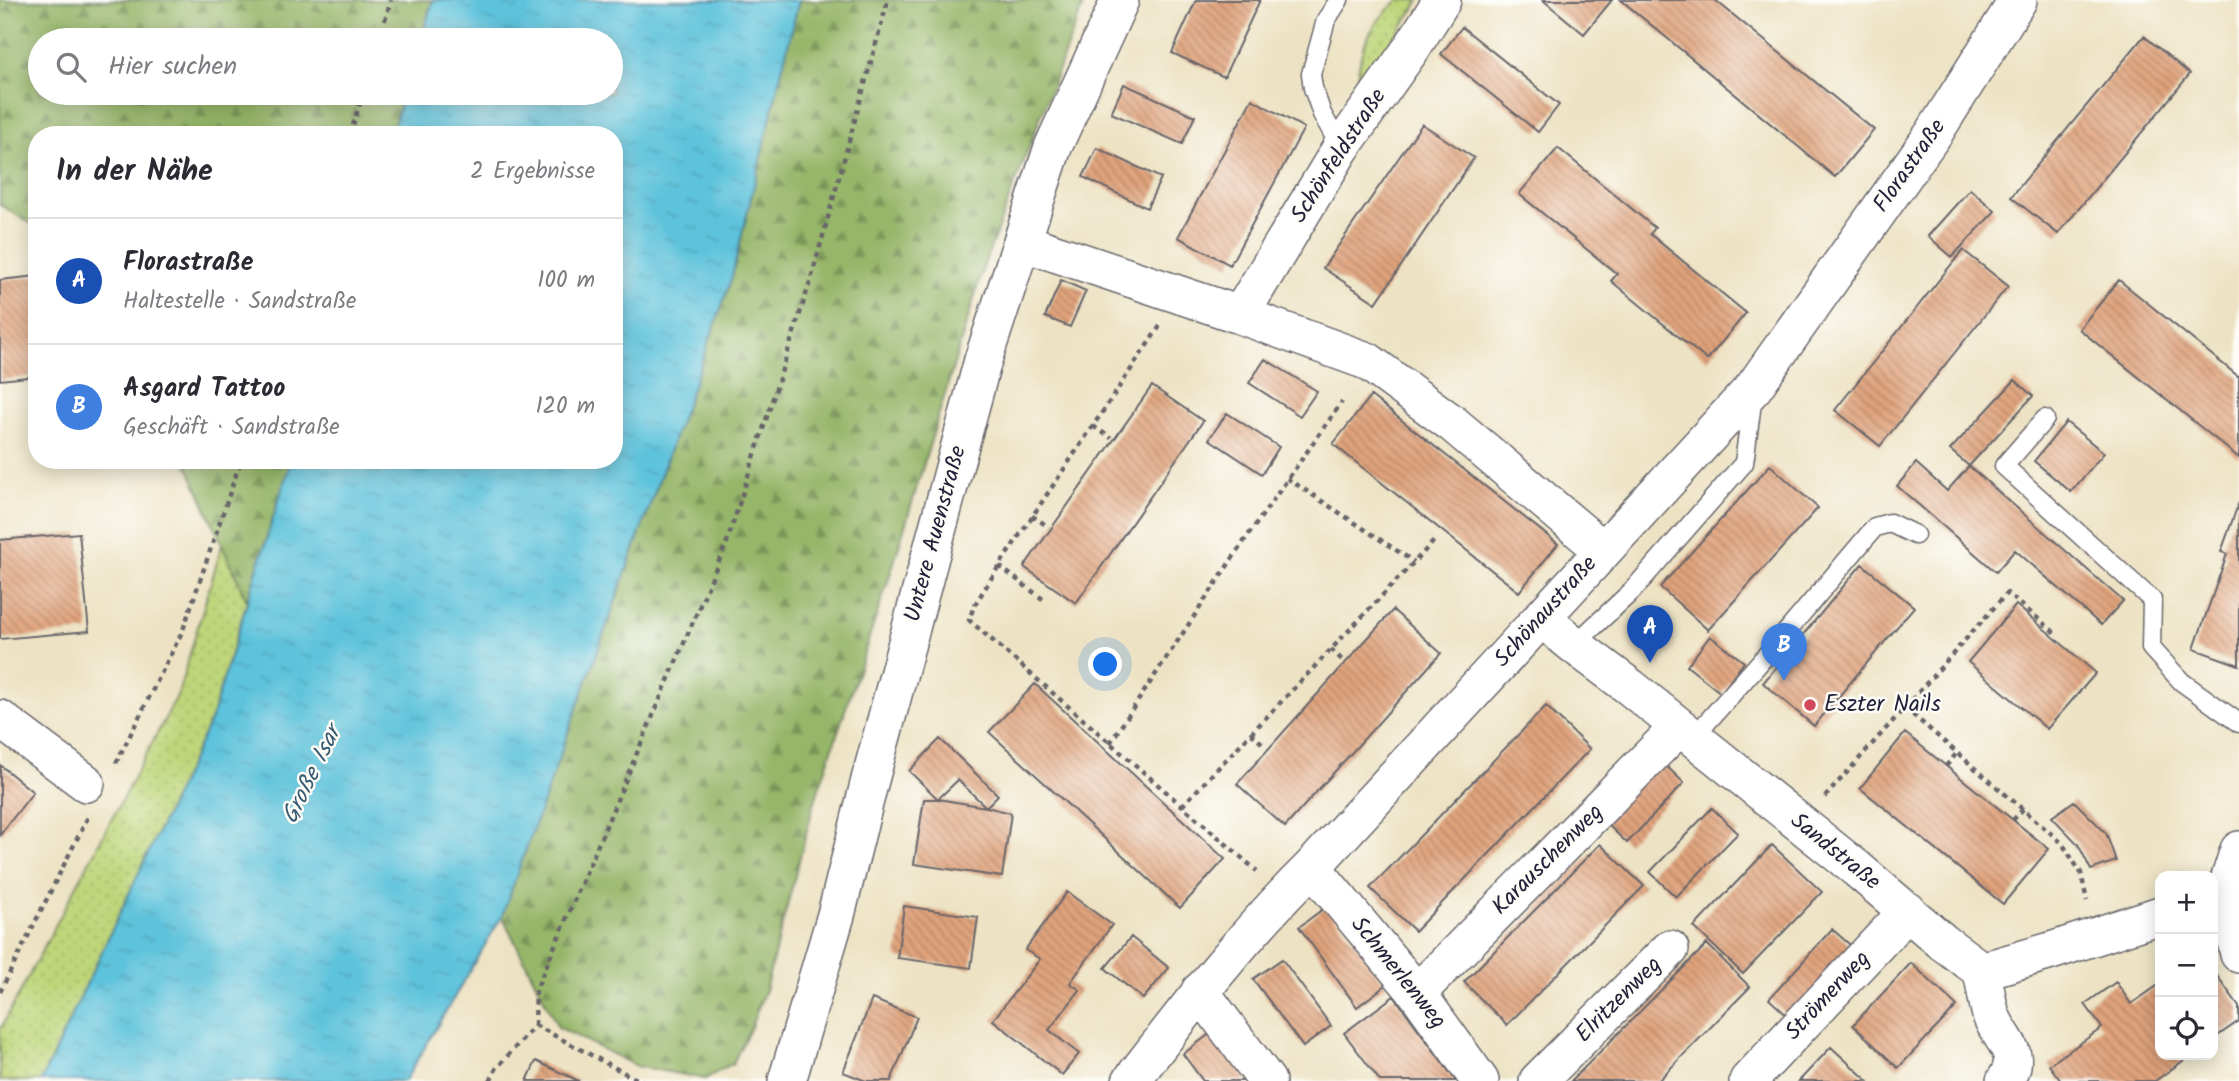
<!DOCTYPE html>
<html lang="de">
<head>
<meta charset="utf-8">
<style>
  :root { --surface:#fff; --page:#f7f7f7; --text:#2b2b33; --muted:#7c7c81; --line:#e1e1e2; --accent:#7c3aed }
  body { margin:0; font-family:Kalam,sans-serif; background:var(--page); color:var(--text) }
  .controls { position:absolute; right:21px; bottom:21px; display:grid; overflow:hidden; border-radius:14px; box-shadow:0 4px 18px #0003 }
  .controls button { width:63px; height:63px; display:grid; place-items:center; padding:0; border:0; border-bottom:2px solid var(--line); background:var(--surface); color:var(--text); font:35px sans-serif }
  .you { position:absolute; left:1106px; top:665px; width:24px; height:24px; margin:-18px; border:5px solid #fff; border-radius:50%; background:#1a73e8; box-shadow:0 0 0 10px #1a73e833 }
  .badge { display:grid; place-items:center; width:46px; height:46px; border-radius:50%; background:var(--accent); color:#fff; font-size:23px; font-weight:700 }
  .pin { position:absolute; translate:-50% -58px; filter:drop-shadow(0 2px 4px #0008) }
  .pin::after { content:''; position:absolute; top:37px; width:24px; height:21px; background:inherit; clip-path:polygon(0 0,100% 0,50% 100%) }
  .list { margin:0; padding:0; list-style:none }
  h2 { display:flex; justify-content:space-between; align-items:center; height:91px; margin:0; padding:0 28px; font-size:30px }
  h2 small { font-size:23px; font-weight:400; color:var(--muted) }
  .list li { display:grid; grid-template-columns:46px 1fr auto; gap:21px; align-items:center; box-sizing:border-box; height:126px; padding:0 28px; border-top:2px solid var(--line) }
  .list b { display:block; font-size:26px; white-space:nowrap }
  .list p { margin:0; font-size:23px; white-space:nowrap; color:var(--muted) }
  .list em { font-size:23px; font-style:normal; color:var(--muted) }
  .icon { flex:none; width:38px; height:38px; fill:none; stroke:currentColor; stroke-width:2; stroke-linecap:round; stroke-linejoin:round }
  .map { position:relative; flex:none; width:2239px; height:1081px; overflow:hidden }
  .search { position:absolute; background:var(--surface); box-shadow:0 4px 18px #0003; left:28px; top:28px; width:595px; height:77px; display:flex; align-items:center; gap:18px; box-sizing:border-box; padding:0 24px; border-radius:38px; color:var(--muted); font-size:26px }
  .panel { position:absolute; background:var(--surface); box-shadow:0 4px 18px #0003; left:28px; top:126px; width:595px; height:343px; border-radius:28px }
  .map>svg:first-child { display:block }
  .grass { fill:url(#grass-dots); stroke:#707c5a; stroke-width:2 }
  .forest { fill:url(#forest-firs); stroke:#5c6c52; stroke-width:2 }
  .water { fill:url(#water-ripples); stroke:#40728b; stroke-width:2 }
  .building { fill:url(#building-back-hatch); fill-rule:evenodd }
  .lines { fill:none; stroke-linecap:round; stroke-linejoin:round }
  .service-casing { stroke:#69666b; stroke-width:21 }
  .minor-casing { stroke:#69666b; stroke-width:40 }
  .path { stroke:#69666b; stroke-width:4.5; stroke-dasharray:5 5; stroke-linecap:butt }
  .service { stroke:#fff; stroke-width:18 }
  .minor { stroke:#fff; stroke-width:37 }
  .poi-dot { fill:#d1495b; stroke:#fdfcf7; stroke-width:2.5 }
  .labels { text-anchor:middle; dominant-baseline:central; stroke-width:5; stroke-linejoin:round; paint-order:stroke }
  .street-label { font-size:23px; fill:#22223b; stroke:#fdfcf7 }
  .poi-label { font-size:23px; fill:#22223b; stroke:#fdfcf7; text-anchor:start }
  .water-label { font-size:24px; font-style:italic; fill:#375a73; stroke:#fdfcf7 }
</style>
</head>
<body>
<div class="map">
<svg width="2239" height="1081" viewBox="0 0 2239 1081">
  <defs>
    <pattern id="grass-dots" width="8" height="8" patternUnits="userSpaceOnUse" patternTransform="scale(1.75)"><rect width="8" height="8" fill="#bed579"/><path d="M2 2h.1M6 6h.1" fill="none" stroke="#a3b76a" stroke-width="1.8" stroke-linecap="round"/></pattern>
    <pattern id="forest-firs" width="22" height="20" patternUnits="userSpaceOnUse" patternTransform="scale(1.75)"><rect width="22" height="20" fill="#96b669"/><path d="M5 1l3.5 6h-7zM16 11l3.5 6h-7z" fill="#7a9458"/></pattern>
    <pattern id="water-ripples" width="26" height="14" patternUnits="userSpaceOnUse" patternTransform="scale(1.75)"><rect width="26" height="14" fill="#5dc2db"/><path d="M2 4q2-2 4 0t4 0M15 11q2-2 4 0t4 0" fill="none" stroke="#51a6bd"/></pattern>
    <pattern id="building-back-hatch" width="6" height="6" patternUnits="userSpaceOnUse" patternTransform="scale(1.75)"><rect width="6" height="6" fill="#e0a37c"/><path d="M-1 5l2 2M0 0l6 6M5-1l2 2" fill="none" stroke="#b58467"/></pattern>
  </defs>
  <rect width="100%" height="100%" fill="#fdfcf7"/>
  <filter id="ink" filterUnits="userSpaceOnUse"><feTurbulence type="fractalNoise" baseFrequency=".0143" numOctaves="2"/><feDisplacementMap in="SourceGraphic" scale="14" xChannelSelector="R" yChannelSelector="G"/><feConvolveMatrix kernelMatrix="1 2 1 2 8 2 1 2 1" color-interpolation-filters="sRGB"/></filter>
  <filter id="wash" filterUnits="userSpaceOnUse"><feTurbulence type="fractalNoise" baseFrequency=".00686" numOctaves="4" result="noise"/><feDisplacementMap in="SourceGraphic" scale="28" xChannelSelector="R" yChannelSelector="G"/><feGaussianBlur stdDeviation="1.57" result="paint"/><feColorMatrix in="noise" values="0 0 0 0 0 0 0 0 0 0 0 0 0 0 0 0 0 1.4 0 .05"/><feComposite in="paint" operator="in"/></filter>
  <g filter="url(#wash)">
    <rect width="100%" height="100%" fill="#ede3c4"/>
    <path class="grass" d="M1399 0H1420L1356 94C1358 54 1366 26 1399 0Z
      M222 545 247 601 211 719 41 1081H0V1030L178 694Z"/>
    <path class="forest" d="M0 0H433L421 40H40V93H404L391 135H37V227L0 205Z
      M799 0H1085L984 265 892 569 813 807 765 990 750 1029 733 1063 705 1079 636 1066 558 1027 502 916 731 280Z
      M185 460H291L247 601Z"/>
    <path class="water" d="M433 0H799L731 280 502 916 405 1081H41L211 719 291 460H614V135H391L404 93H611V40H421Z"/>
    <g id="blocks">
      <path class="building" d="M1196 0H1260L1224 77 1172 53Z
        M1543 0H1612L1584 34Z
        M1621 0H1715L1874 130 1835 177Z
        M1462 27 1559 105 1538 132 1441 54Z
        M2144 36 2190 74 2058 234 2011 197Z
        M1124 84 1195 116 1182 144 1111 113Z
        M1252 99 1304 128 1230 265 1178 237Z
        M1422 124 1474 158 1376 303 1323 268Z
        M1097 148 1161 178 1147 208 1083 177Z
        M1558 148 1655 228 1650 234 1746 313 1707 360 1611 281 1617 274 1519 194Z
        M1970 189 1995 211 1952 257 1928 236Z
        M1963 250 2008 286 1880 446 1835 410Z
        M37 276V376L0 380V280Z
        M1061 280 1086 291 1070 327 1045 317Z
        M2119 280 2239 377V458L2079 329Z
        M1265 359 1317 391 1300 416 1249 383Z
        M2015 380 2033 396 1969 466 1950 450Z
        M1152 386 1203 421 1076 603 1024 567Z
        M1371 396 1558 544 1519 592 1333 444Z
        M1227 413 1279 447 1262 474 1209 439Z
        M2066 422 2104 453 2071 492 2034 461Z
        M1916 463 1947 491 1969 466 2123 601 2101 625 2015 550 1996 572 1897 486Z
        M1770 465 1818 508 1708 630 1660 587Z
        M2239 502V665L2194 649 2227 554 2221 552Z
        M79 533 89 631 0 639V540Z
        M1862 564 1914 607 1814 726 1763 683Z
        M2016 605 2096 673 2047 729 1968 662Z
        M1393 610 1441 653 1285 827 1237 784Z
        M1710 636 1744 662 1721 693 1687 666Z
        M1035 684 1225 859 1180 908 989 732Z
        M1546 706 1590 749 1415 931 1370 888Z
        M1905 733 2049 849 2003 904 1860 788Z
        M940 739 998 795 986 807 1011 813 1002 877 914 864 924 799H938L909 771ZM958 780 986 807 938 799Z
        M1660 760 1684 783 1627 843 1603 820Z
        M0 765 33 792 0 835Z
        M2074 801 2106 833 2116 861 2091 870 2078 844 2052 817Z
        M1712 808 1738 833 1676 897 1650 872Z
        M1600 844 1644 886 1507 1025 1464 982Z
        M1772 845 1822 892 1743 974 1694 927Z
        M1067 892 1112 925 1070 983 1080 990 1049 1030 1079 1054 1062 1075 993 1020 1040 959 1025 950Z
        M904 906 978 917 971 968 897 958Z
        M1327 906 1386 985 1357 1007 1299 927Z
        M1832 929 1857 951 1793 1021 1769 999Z
        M1131 937 1169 968 1143 999 1105 968Z
        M1707 944 1750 987 1658 1081H1571Z
        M1282 959 1331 1026 1303 1047 1253 979Z
        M1911 963 1957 1006 1898 1068 1853 1025Z
        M2213 970 2239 1006V1021L2213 1039Z
        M2116 982 2131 1004 2160 984V1055H2191L2155 1081H2061L2049 1065 2102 1028 2085 1004Z
        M1394 996 1456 1081H1380L1344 1033Z
        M872 999 917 1017 891 1081H866L843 1072Z
        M1211 1033 1247 1081H1203L1183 1054Z
        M1831 1047 1868 1081H1799Z
        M536 1061 579 1081H527Z"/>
    </g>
  </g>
  <g filter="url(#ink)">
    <use href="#blocks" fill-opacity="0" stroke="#69666b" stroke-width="2"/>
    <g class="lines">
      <defs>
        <path id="service" d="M1339 0 1326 20 1311 74 1313 88 1322 114 1341 148
          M2045 419 2004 466 2152 600 2151 648 2182 682 2239 723
          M1574 645 1632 591 1744 463 1753 395
          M1693 738 1777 643 1875 527 1890 523 1915 535"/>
        <path id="minor" d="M1022 242 1240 315 1367 361 1453 424 1603 550
          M1240 315 1341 148 1411 49 1442 0
          M1541 618 1574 645 1630 687 1857 869 1944 943 1982 971 2051 951 2160 915
          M0 719 86 783
          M2239 850 2225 893 2239 954
          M1312 867 1417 993 1480 1081
          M1982 971C1985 985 1987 1001 1991 1015 2000 1041 2025 1052 2005 1081
          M1200 991 1267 1081
          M1417 993 1679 727
          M787 1081 836 915 870 780 983 360 1053 147 1120 0
          M1131 1081C1188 1007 1245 933 1312 867L1754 387 1934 133 2018 0
          M1538 1081 1670 949
          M1748 1081 1908 911"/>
      </defs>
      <use href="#service" class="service-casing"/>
      <use href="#minor" class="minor-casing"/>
      <path class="path" d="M379 40 391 0
        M350 135 363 93
        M1160 326 999 566 974 606 969 620 1257 871
        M1093 426 1111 438
        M1287 478 1414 562
        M1032 516 1049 527
        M999 566 1044 600
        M1331 649 1343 661
        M1905 708 2062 843 2081 873 2087 901
        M1251 733 1265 746
        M1110 743 1240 547 1342 402
        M116 763 183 630 241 460
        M1946 766 1957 753
        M1825 797 2007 593 2053 631 2049 632
        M1182 806 1435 540
        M2013 820 2023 809
        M0 992 88 817
        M535 1025 536 990 727 542 811 279 888 0
        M535 1025 632 1077 643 1081
        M490 1081 496 1069 535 1025"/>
      <use href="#service" class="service"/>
      <use href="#minor" class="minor"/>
    </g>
  </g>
  <circle class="poi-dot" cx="1810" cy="705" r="7"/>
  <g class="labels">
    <g class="street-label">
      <text transform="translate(1339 156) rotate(-57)">Schönfeldstraße</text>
      <text transform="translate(1910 166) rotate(-55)">Florastraße</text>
      <text transform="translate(936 534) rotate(-75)">Untere Auenstraße</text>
      <text transform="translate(1546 612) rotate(-48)">Schönaustraße</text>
      <text transform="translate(1835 852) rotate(39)">Sandstraße</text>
      <text transform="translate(1548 860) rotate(-45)">Karauschenweg</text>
      <text transform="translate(1398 973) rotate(51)">Schmerlenweg</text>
      <text transform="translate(1828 996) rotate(-47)">Strömerweg</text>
      <text transform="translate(1619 1000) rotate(-45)">Elritzenweg</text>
    </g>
    <g class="poi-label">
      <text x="1824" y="705">Eszter Nails</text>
    </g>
    <g class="water-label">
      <text transform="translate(312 775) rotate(-64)">Große Isar</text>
    </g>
  </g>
</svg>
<div class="controls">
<button>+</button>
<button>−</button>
<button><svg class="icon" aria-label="locate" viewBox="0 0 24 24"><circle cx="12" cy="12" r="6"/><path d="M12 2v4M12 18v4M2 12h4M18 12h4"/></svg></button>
</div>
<div class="you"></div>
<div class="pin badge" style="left:1650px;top:663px;background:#1a4fb4">A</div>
<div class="pin badge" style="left:1784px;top:681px;background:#3f7fe0">B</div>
<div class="search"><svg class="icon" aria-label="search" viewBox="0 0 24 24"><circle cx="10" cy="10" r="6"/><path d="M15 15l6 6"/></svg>Hier suchen</div>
<section class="panel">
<h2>In der Nähe<small>2 Ergebnisse</small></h2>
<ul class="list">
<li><span class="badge" style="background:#1a4fb4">A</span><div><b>Florastraße</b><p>Haltestelle · Sandstraße</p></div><em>100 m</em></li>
<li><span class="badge" style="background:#3f7fe0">B</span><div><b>Asgard Tattoo</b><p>Geschäft · Sandstraße</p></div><em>120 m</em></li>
</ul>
</section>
</div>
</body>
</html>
